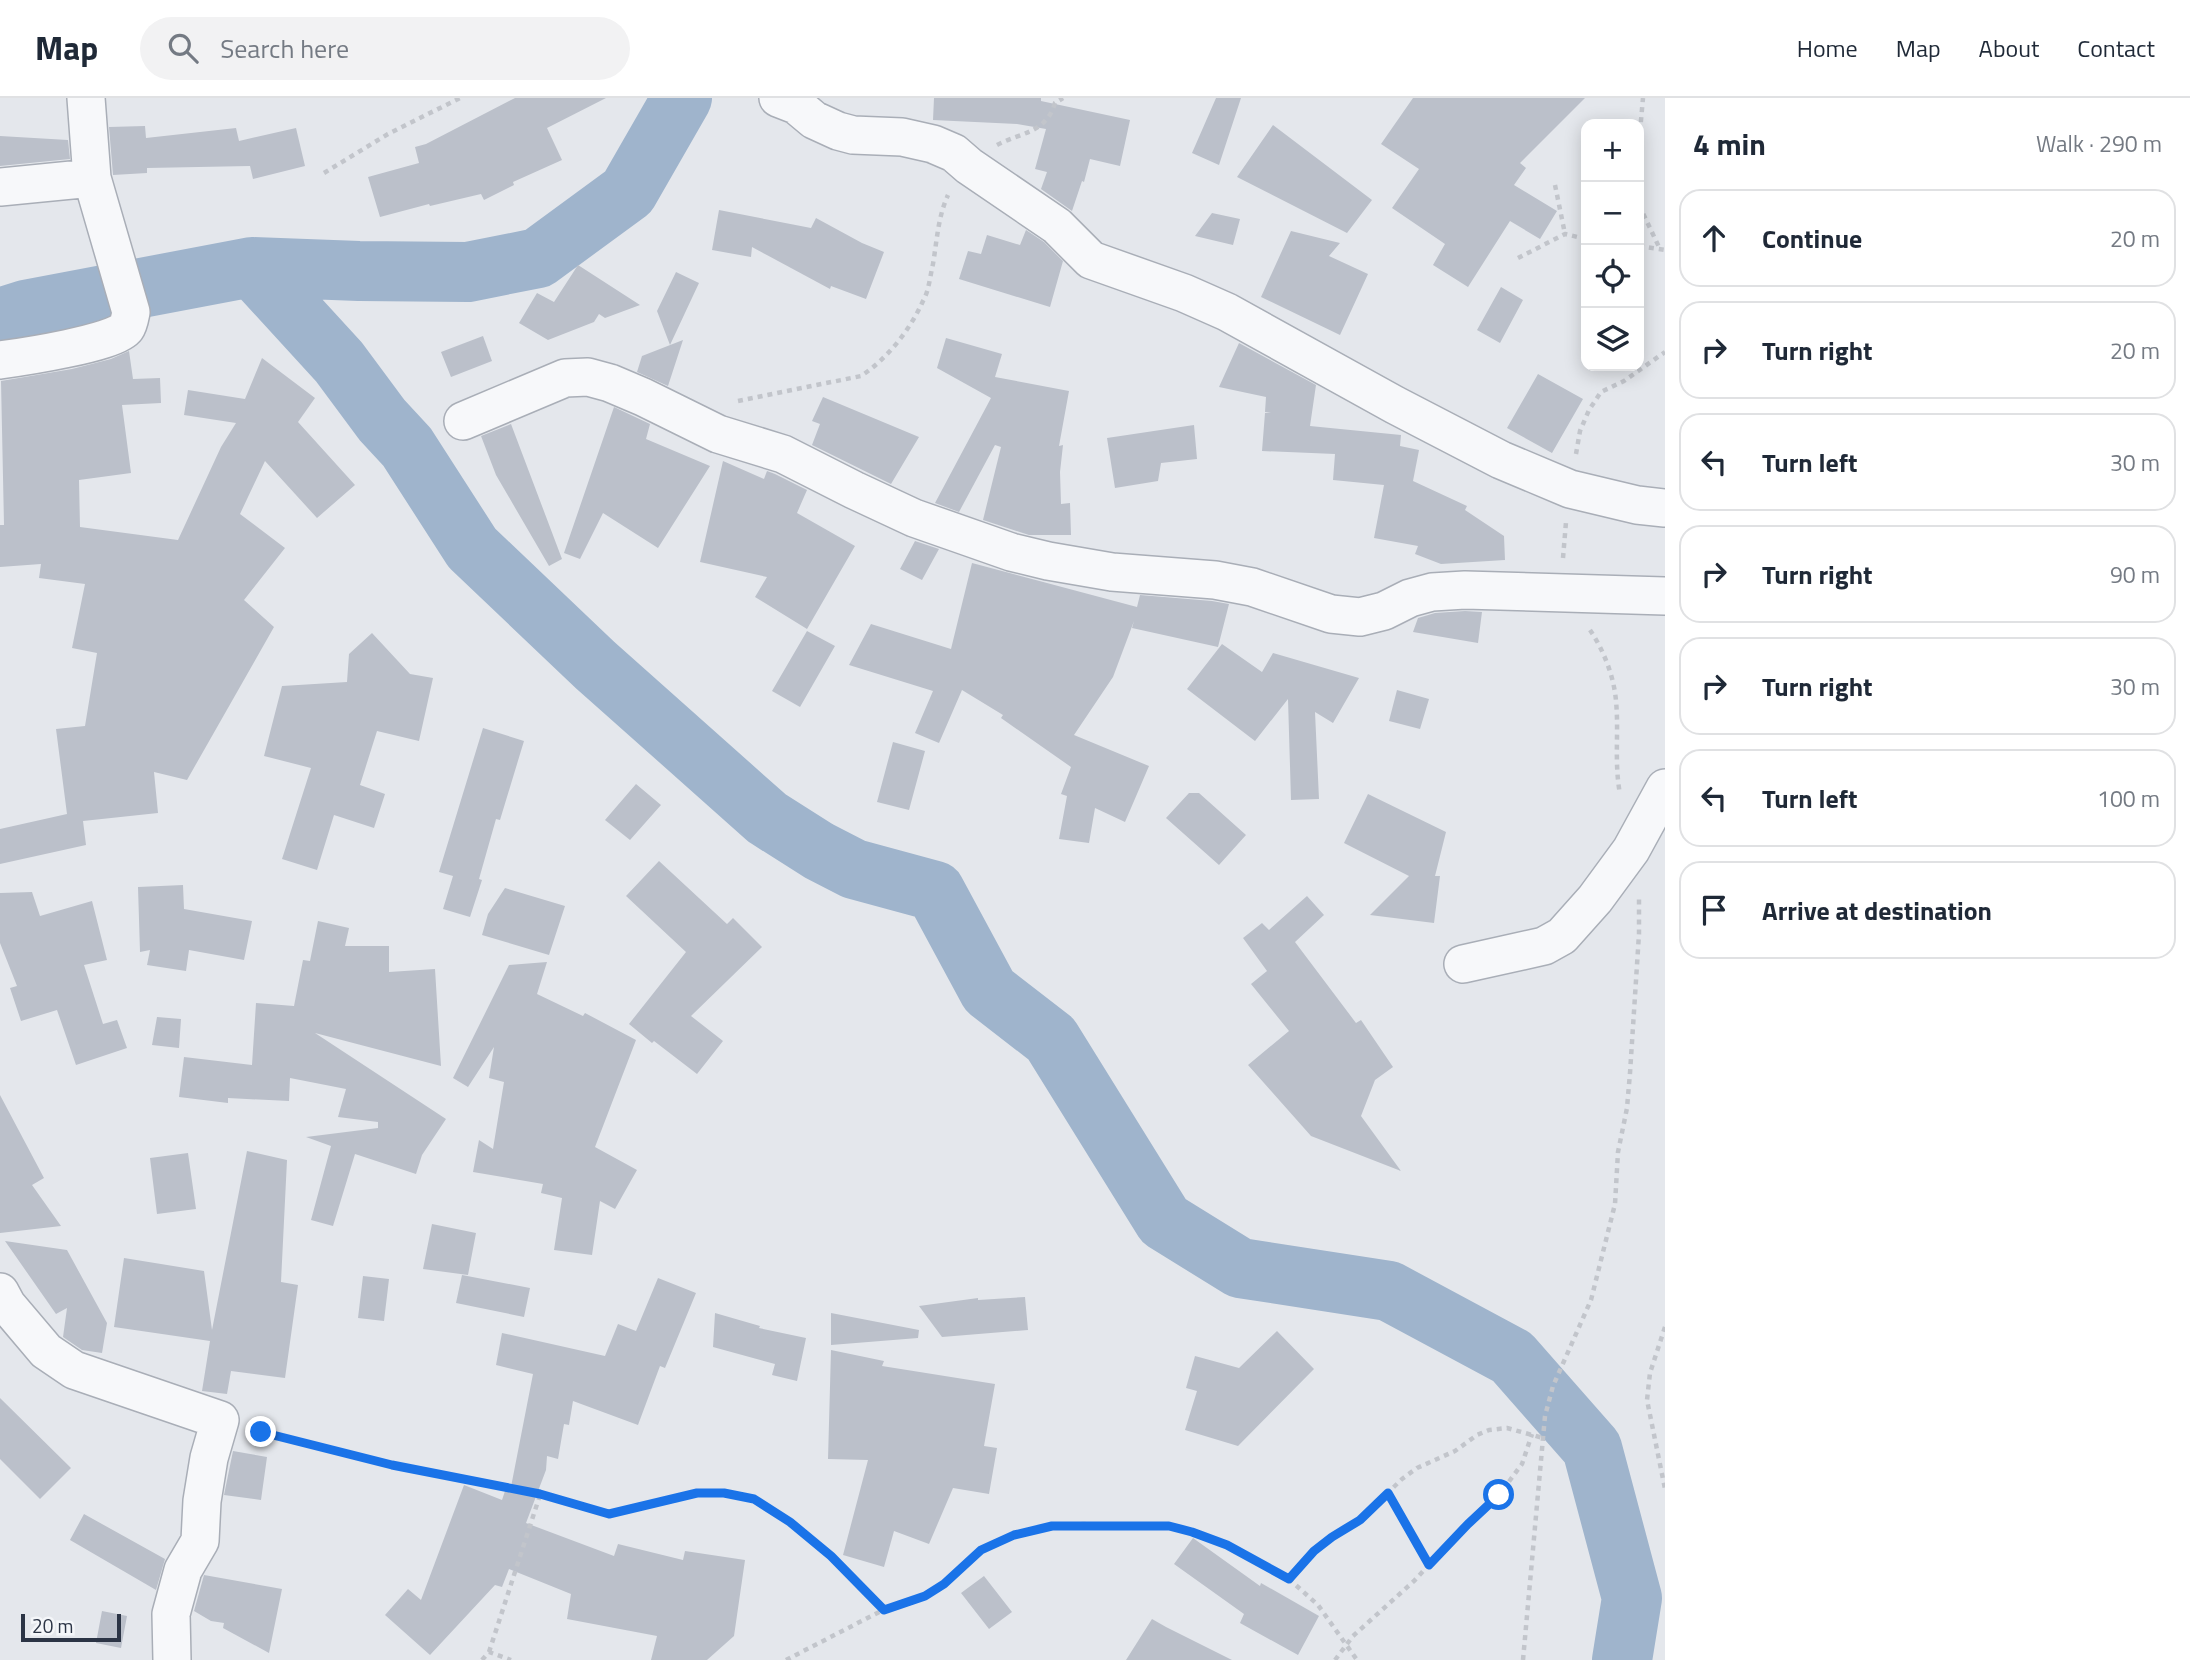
<!DOCTYPE html>
<html lang="en">
<head>
<meta charset="utf-8">
<style>
  :root { --surface:#fff; --page:#f2f2f3; --text:#1f2937; --muted:#747a83; --line:#e0e1e3 }
  body { margin:0; font-family:"Titillium Web",sans-serif; background:var(--page); color:var(--text) }
  .controls { position:absolute; right:21px; top:21px; display:grid; overflow:hidden; border-radius:14px; box-shadow:0 4px 18px #0003 }
  .controls button { width:63px; height:63px; display:grid; place-items:center; padding:0; border:0; border-bottom:2px solid var(--line); background:var(--surface); color:var(--text); font:35px sans-serif }
  .scale { position:absolute; left:21px; bottom:18px; width:100px; box-sizing:border-box; padding-left:7px; border:4px solid #2b3445; border-top:0; font-size:19px; line-height:24px; white-space:nowrap; color:#2b3445; -webkit-text-stroke:5px #f4f6f9; paint-order:stroke }
  .stop { position:absolute; width:21px; height:21px; margin:-16px; border:5px solid #1a73e8; border-radius:50%; background:#fff }
  .stop.end { background:#1a73e8; border-color:#fff; box-shadow:0 2px 7px #0008 }
  .list { margin:0; padding:0; list-style:none }
  h2 { display:flex; justify-content:space-between; align-items:center; height:91px; margin:0; padding:0 28px; font-size:30px }
  h2 small { font-size:23px; font-weight:400; color:var(--muted) }
  .list li { display:grid; grid-template-columns:46px 1fr auto; gap:21px; align-items:center; box-sizing:border-box; height:98px; margin:0 14px 14px; padding:0 14px; border:2px solid var(--line); border-radius:21px }
  .list b { display:block; font-size:26px; white-space:nowrap }
  .list em { font-size:23px; font-style:normal; color:var(--muted) }
  .icon { flex:none; width:38px; height:38px; fill:none; stroke:currentColor; stroke-width:2; stroke-linecap:round; stroke-linejoin:round }
  .map { position:relative; flex:none; width:1665px; height:1562px; overflow:hidden }
  header { display:flex; align-items:center; gap:42px; box-sizing:border-box; height:98px; padding:0 35px; background:var(--surface); border-bottom:2px solid var(--line) }
  header strong { font-size:33px }
  nav { display:flex; gap:38px; margin-inline-start:auto; font-size:24px }
  .search { width:490px; height:63px; background:var(--page); display:flex; align-items:center; gap:18px; box-sizing:border-box; padding:0 24px; border-radius:38px; color:var(--muted); font-size:26px }
  main { display:flex }
  aside { flex:1; background:var(--surface) }
  .map>svg:first-child { display:block }
  .lines { fill:none; stroke-linecap:round; stroke-linejoin:round }
  .river { stroke:#9fb4cc; stroke-width:60 }
  .building { fill:#bbc0ca }
  .street-casing { stroke:#a9aeb7; stroke-width:40 }
  .path { stroke:#c2c5cb; stroke-width:4.5; stroke-dasharray:5 5; stroke-linecap:butt }
  .street { stroke:#f7f8fa; stroke-width:37 }
  .route { stroke:#1a73e8; stroke-width:9 }
</style>
</head>
<body>
<header>
<strong>Map</strong>
<div class="search"><svg class="icon" aria-label="search" viewBox="0 0 24 24"><circle cx="10" cy="10" r="6"/><path d="M15 15l6 6"/></svg>Search here</div>
<nav><a>Home</a><a>Map</a><a>About</a><a>Contact</a></nav>
</header>
<main>
<div class="map">
<svg width="1665" height="1562" viewBox="0 0 1665 1562">
  <rect width="100%" height="100%" fill="#e4e7ec"/>
  <g class="lines">
    <path class="river" d="M252 169 339 264 382 322 407 349 472 450 595 567 767 720 819 753 854 771 935 793 989 893 1051 941 1164 1123 1240 1170 1389 1193 1512 1259 1548 1300 1592 1350 1632 1500 1622 1562
      M0 220 25 212 252 169 359 173 468 174 538 160 628 94 682 0"/>
  </g>
  <path class="building" d="M515 0H606L547 30 562 62 513 84 514 87 484 102 481 96 430 108 429 106 380 119 368 79 419 65 415 49 426 46Z
    M934 0H1041V3L1130 22 1120 68 1090 61 1084 84 1082 83 1072 113 1041 91 1047 74 1035 71 1046 31 1017 26 933 22Z
    M1216 0H1241L1219 67 1192 55Z
    M1413 0H1585L1520 65 1526 70 1514 87 1557 113 1540 141 1510 123 1468 189 1433 167 1445 146 1392 110 1419 71 1381 46Z
    M1273 27 1372 102 1347 135 1237 79Z
    M145 28 146 40 236 30 239 43 296 30 305 68 253 81 250 68 147 70V75L113 77 109 29Z
    M0 38 68 42 70 61 0 68Z
    M719 112 811 130 816 120 862 145 884 154 866 201 831 188 830 191 752 149 751 159 712 152Z
    M1212 115 1240 121 1233 147 1195 138Z
    M1026 132 1044 144 1063 163 1050 209 959 181 968 153 981 156 987 137 1020 147Z
    M1291 133 1340 145 1329 158 1368 176 1340 237 1261 199Z
    M578 167 640 207 605 220 599 216 594 224 548 242 519 225 537 195 554 204Z
    M676 174 699 185 670 247 657 213Z
    M1501 189 1523 202 1500 245 1477 232Z
    M483 238 492 263 451 279 441 254Z
    M946 240 1002 256 995 279 1069 293 1059 348 1063 347 1060 374 1061 406 1070 405 1071 437H1029L983 422 1001 349 995 347 959 414 935 405 991 300 937 270Z
    M683 242 668 288 637 274 642 258Z
    M1239 245 1316 287 1310 328 1401 337 1400 348 1419 352 1413 383 1467 408 1465 412 1504 438 1505 462 1441 466 1415 456 1418 448 1374 440 1384 387 1333 382 1335 356 1262 353 1265 315 1271 314H1265L1266 299 1219 289Z
    M129 253 133 281 160 280 161 305 122 307 131 375 79 382 80 429 178 442 221 349 236 325 184 317 188 292 245 301 262 260 315 300 298 324 355 387 317 420 265 363 240 416 285 450 244 502 274 529 187 682 154 674 158 715 83 723 86 747 0 766V731L67 716 56 631 85 628 97 555 72 550 85 486 39 480 41 466 0 469V427H4L1 283 72 271 111 261Z
    M1538 276 1583 301 1552 355 1507 330Z
    M823 299 919 339 891 386 812 347 820 326 812 323Z
    M614 309 650 326 646 341 710 368 658 450 603 415 580 461 564 455Z
    M511 326 562 461 549 468 496 377 481 338Z
    M1194 327 1197 361 1161 365 1158 383 1115 390 1107 340Z
    M723 363 764 381 767 373 775 376 807 392 797 415 855 448 807 531 755 499 767 479 700 464Z
    M915 443 939 451 922 482 900 471Z
    M972 465 1137 509 1140 497 1212 503 1229 506 1218 549 1132 530 1134 523 1113 579 1074 637 1149 668 1125 724 1095 710 1089 745 1059 741 1067 698 1061 696 1071 669 1001 620 1003 617 962 592 939 645 915 635 933 593 849 567 871 526 951 551Z
    M1465 513 1482 514 1478 545 1413 534 1418 520 1435 515Z
    M807 533 835 548 800 609 772 593Z
    M372 535 410 576 433 580 419 643 377 633 360 687 385 696 374 730 334 717 317 772 282 761 311 670 264 658 282 588 347 584 349 556Z
    M1222 546 1262 574 1273 555 1359 580 1333 625 1315 614 1319 701 1291 702 1288 601 1255 643 1187 591Z
    M1397 592 1429 601 1420 631 1389 623Z
    M483 630 524 643 500 722 496 721 479 781 482 782 470 819 443 811 453 778 439 774Z
    M893 644 925 653 909 712 877 704Z
    M636 686 661 707 630 742 605 722Z
    M1189 695H1199L1246 737 1219 767 1166 720Z
    M1368 696 1446 734 1435 778H1440L1434 825 1370 817 1409 778 1344 745Z
    M659 763 727 826 733 820 762 849 691 918 723 943 697 976 654 943 652 945 629 926 686 854 626 798Z
    M183 787 184 811 252 823 244 862 189 852 186 873 147 867 150 852 140 854 138 789Z
    M505 790 565 808 549 857 482 837 488 816Z
    M32 794 40 818 92 803 107 862 84 867 103 926 117 922 127 950 76 967 57 912 21 923 10 890 17 888 0 845V795Z
    M1307 798 1324 817 1295 844 1356 925 1361 922 1393 969 1375 982 1361 1018 1401 1073 1311 1038 1248 967 1289 933 1251 886 1267 873 1243 840 1262 825 1269 832Z
    M318 823 349 830 345 848H389V874L435 871 441 968 315 935 446 1021 422 1057 416 1076 355 1056 333 1128 311 1122 331 1048 306 1039 378 1030V1024L338 1019 346 991 290 980 289 1003 228 1000V1005L179 999 184 959 252 967 256 905 294 908 303 862 310 863Z
    M547 864 537 896 583 918 585 915 636 942 595 1049 637 1072 615 1111 600 1103 592 1157 554 1152 562 1100 541 1095 543 1086 473 1074 479 1042 493 1051 504 984 489 980 494 949 468 989 453 980 509 867Z
    M157 919 181 921 179 950 152 947Z
    M0 997 44 1080 32 1087 61 1128 0 1135Z
    M247 1053 287 1062 281 1184 298 1187 285 1280 231 1273 227 1296 202 1293 210 1243 114 1229 124 1160 204 1173 212 1232Z
    M188 1055 196 1111 157 1116 150 1060Z
    M432 1126 476 1135 468 1177 423 1171Z
    M5 1143 67 1152 107 1225 102 1255 82 1252 63 1239 67 1210 56 1216Z
    M462 1177 530 1190 524 1219 456 1205Z
    M363 1178 389 1181 384 1223 358 1220Z
    M658 1180 696 1195 665 1270 660 1268 638 1327 573 1303 569 1327 564 1326 558 1361 547 1358 546 1372 526 1425 614 1458 618 1446 683 1462 685 1453 745 1462 734 1538 707 1562H651L657 1538 567 1521 571 1496 509 1471 502 1489 495 1487 430 1557 385 1517 408 1491 421 1502 464 1387 502 1402 505 1393 510 1394 533 1276 496 1267 502 1235 605 1258 618 1226 636 1233Z
    M1025 1199 1028 1232 942 1239 919 1208 978 1200V1202Z
    M715 1215 760 1228 759 1230 806 1240 797 1283 772 1277 775 1266 713 1249Z
    M831 1215 919 1232 918 1240 831 1247Z
    M1277 1233 1314 1271 1238 1348 1185 1332 1197 1293 1186 1290 1195 1258 1239 1270Z
    M831 1252 884 1263 882 1268 995 1286 984 1348 997 1350 989 1396 953 1390 929 1446 894 1433 884 1469 843 1457 868 1362 828 1361Z
    M0 1300 71 1370 40 1401 0 1361Z
    M233 1353 267 1359 261 1402 224 1397Z
    M84 1416 165 1461 156 1492 70 1442Z
    M1193 1440 1260 1488 1261 1485 1319 1518 1298 1557 1240 1525 1244 1516 1174 1466Z
    M204 1477 282 1491 269 1555 223 1530 224 1525 211 1523 194 1513Z
    M984 1478 1012 1514 989 1531 961 1495Z
    M102 1513 127 1518 121 1550 96 1545Z
    M1152 1521 1166 1529 1232 1562H1126Z"/>
  <g class="lines">
    <defs>
      <path id="street" d="M778 0 796 7 814 22 838 33 853 37 902 39 933 46 954 55 969 68 1057 128 1091 162 1184 195 1227 214 1395 307 1501 362 1570 391 1637 407 1665 410
        M0 89 92 80
        M0 262C22 259 115 245 126 230 129 226 130 219 131 214L92 80 86 0
        M463 323 565 280 588 279 610 285 643 299 718 336 783 356 854 392 914 420 1011 454 1048 463 1112 474 1215 482 1252 489 1331 516 1360 519 1384 513 1410 500 1432 494 1465 492 1665 498
        M1463 866 1544 848 1562 838 1595 801 1631 752 1665 690
        M0 1194 7 1207 46 1253 74 1272 220 1322 209 1360 202 1403 200 1443 183 1472 171 1516 172 1562"/>
    </defs>
    <use href="#street" class="street-casing"/>
    <path class="path" d="M1639 44 1643 0
      M997 47C1022 34 1046 35 1055 5L1063 0
      M324 75 388 36 460 0
      M1555 87 1565 136
      M1639 107 1659 149
      M1639 148 1665 152
      M1518 160 1565 136 1586 141
      M738 303 861 278C887 261 910 232 923 203 929 193 930 178 933 166 937 142 938 119 948 97
      M1576 356 1580 333 1589 312 1601 294 1624 283 1665 254
      M1563 460 1566 424
      M1590 532C1603 551 1614 578 1616 603 1619 634 1614 664 1620 696
      M1665 1229 1650 1275 1647 1302 1665 1391
      M253 1332 392 1367 540 1397 609 1416 697 1395H724L753 1401 790 1424 831 1458 883 1512
      M1388 1395 1429 1467
      M1289 1481 1314 1453 1332 1439 1360 1422 1402 1381 1417 1370 1455 1353 1477 1337 1489 1332 1507 1330 1543 1340
      M489 1554 540 1397
      M482 1562 489 1554 511 1562
      M786 1562 883 1512 925 1498 944 1486 981 1452 1014 1437 1052 1428 1083 1426 1169 1428 1192 1434 1227 1447 1289 1481 1318 1507 1357 1562
      M1335 1562 1353 1538 1414 1483 1467 1426 1499 1397 1522 1366 1532 1336
      M1523 1562 1545 1318 1553 1288 1591 1202 1615 1106 1618 1054 1627 1010 1630 975 1639 836V801"/>
    <use href="#street" class="street"/>
  </g>
  <g class="lines">
    <path class="route" d="M261 1334 392 1367 540 1396 609 1416 697 1395H724L754 1401 790 1424 831 1458 884 1512 925 1498 944 1486 981 1452 1014 1437 1052 1428H1169L1192 1434 1227 1447 1289 1481 1314 1453 1332 1439 1360 1422 1388 1395 1429 1467 1468 1426 1499 1397"/>
  </g>
</svg>
<div class="controls">
<button>+</button>
<button>−</button>
<button><svg class="icon" aria-label="locate" viewBox="0 0 24 24"><circle cx="12" cy="12" r="6"/><path d="M12 2v4M12 18v4M2 12h4M18 12h4"/></svg></button>
<button><svg class="icon" aria-label="layers" viewBox="0 0 24 24"><path d="M12 4l9 5-9 5-9-5zM3 14l9 5 9-5"/></svg></button>
</div>
<div class="scale">20 m</div>
<div class="stop" style="left:1499px;top:1397px"></div>
<div class="stop end" style="left:261px;top:1334px"></div>
</div>
<aside>
<h2>4 min<small>Walk · 290 m</small></h2>
<ul class="list">
<li><svg class="icon" aria-label="ahead" viewBox="0 0 24 24"><path d="M12 20V5M6 11l6-6 6 6"/></svg><div><b>Continue</b></div><em>20 m</em></li>
<li><svg class="icon" aria-label="right" viewBox="0 0 24 24"><path d="M7 20v-9h11M14 6l5 5-5 5"/></svg><div><b>Turn right</b></div><em>20 m</em></li>
<li><svg class="icon" aria-label="left" viewBox="0 0 24 24"><path d="M17 20v-9H6M10 6l-5 5 5 5"/></svg><div><b>Turn left</b></div><em>30 m</em></li>
<li><svg class="icon" aria-label="right" viewBox="0 0 24 24"><path d="M7 20v-9h11M14 6l5 5-5 5"/></svg><div><b>Turn right</b></div><em>90 m</em></li>
<li><svg class="icon" aria-label="right" viewBox="0 0 24 24"><path d="M7 20v-9h11M14 6l5 5-5 5"/></svg><div><b>Turn right</b></div><em>30 m</em></li>
<li><svg class="icon" aria-label="left" viewBox="0 0 24 24"><path d="M17 20v-9H6M10 6l-5 5 5 5"/></svg><div><b>Turn left</b></div><em>100 m</em></li>
<li><svg class="icon" aria-label="arrive" viewBox="0 0 24 24"><path d="M6 21V4h12l-3 4 3 4H6"/></svg><div><b>Arrive at destination</b></div></li>
</ul>
</aside>
</main>
</body>
</html>
